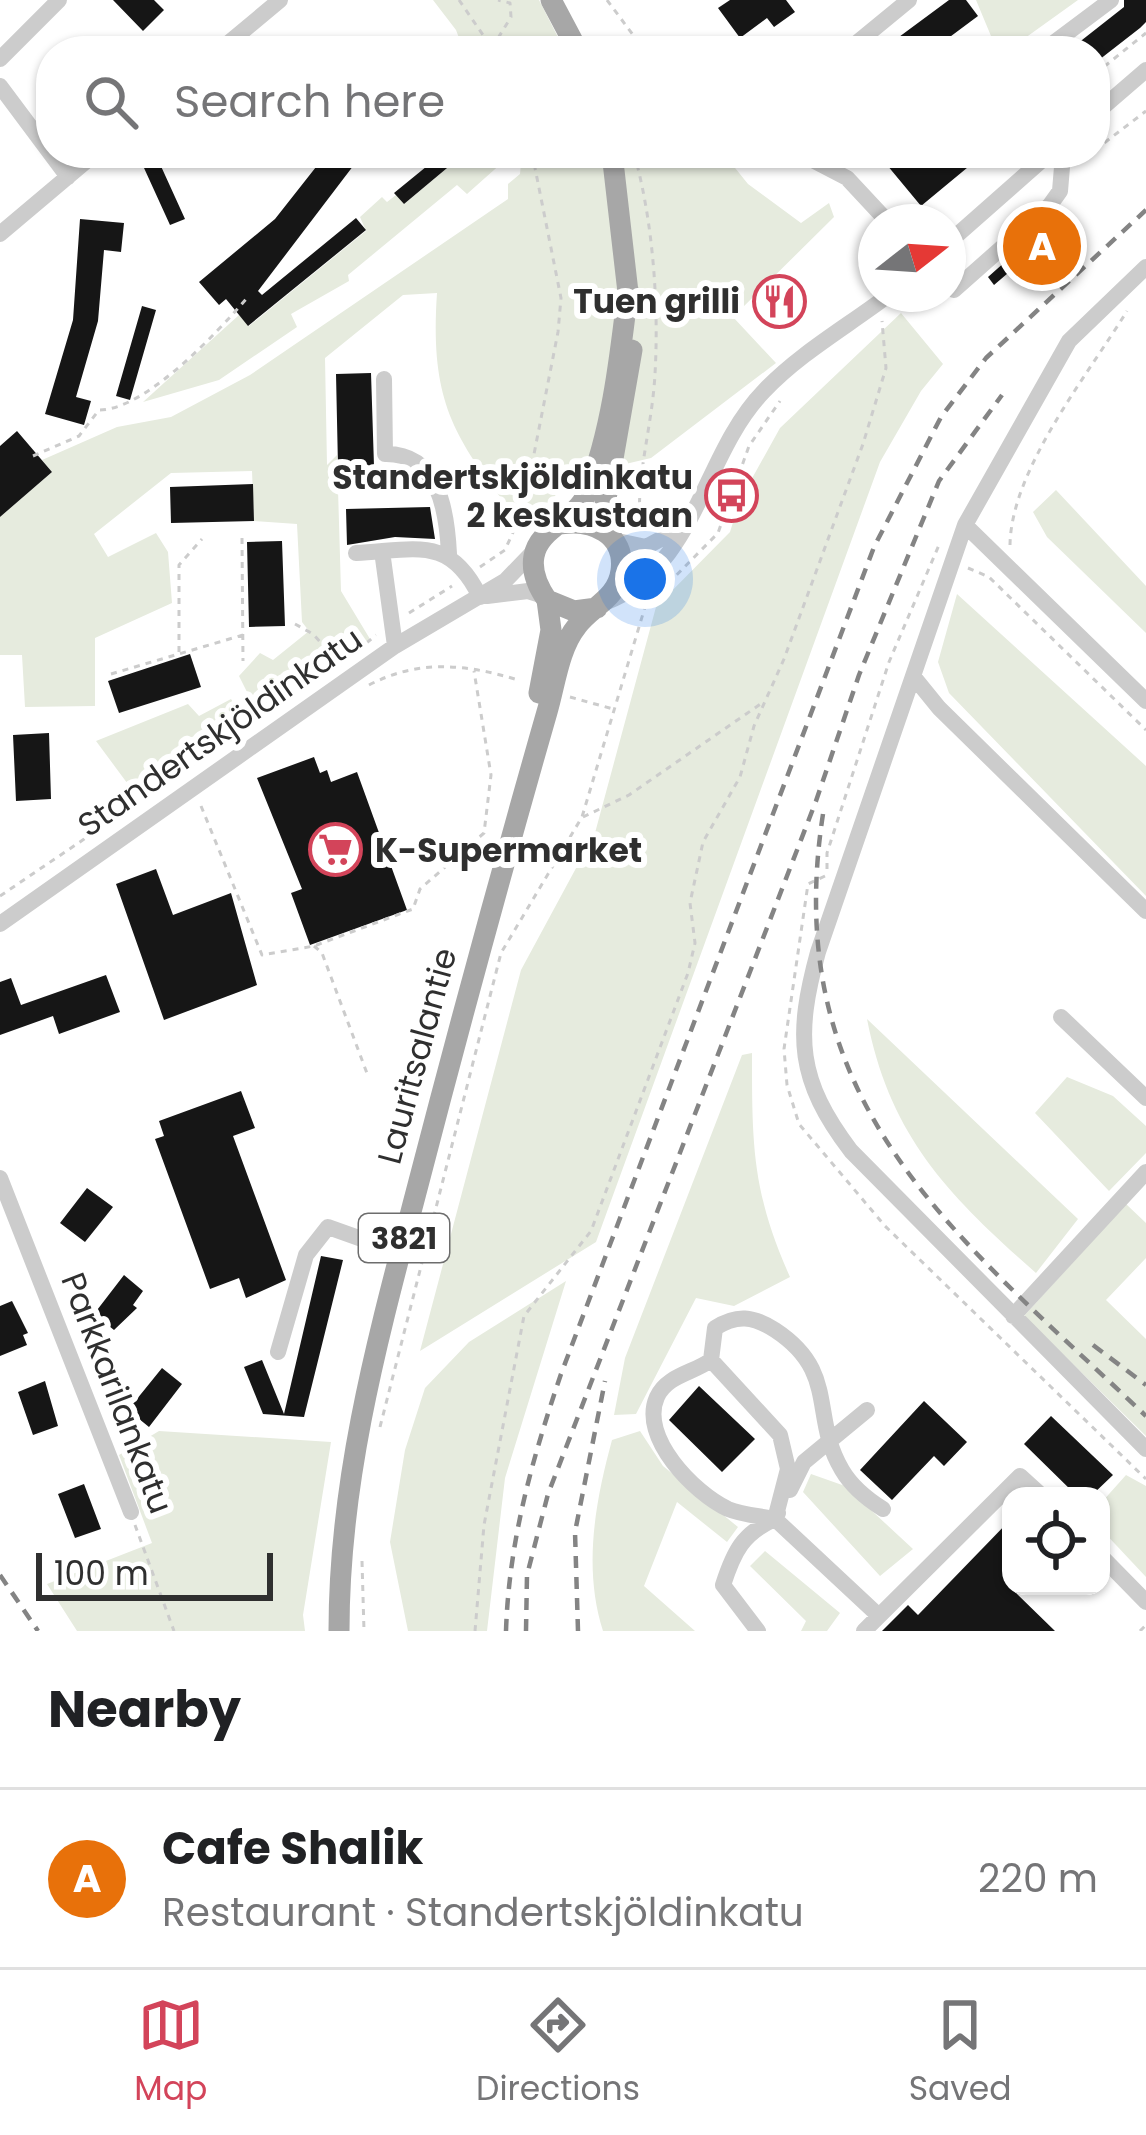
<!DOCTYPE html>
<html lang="en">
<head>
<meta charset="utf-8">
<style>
  :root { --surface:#fff; --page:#f6f6f6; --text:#202124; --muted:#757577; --line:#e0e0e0; --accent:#d3445a }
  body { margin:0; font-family:Poppins,sans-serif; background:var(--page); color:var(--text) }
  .controls { position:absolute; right:36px; bottom:36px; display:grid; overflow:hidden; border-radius:24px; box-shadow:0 3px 9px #0004 }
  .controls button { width:108px; height:108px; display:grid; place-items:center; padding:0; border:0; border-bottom:3px solid var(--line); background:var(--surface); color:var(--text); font:60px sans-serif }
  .compass { position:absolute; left:858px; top:204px; width:108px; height:108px; border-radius:50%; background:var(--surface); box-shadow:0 3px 9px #0004; rotate:73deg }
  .scale { position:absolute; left:36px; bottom:30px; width:237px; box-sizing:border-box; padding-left:12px; border:6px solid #2f2f2f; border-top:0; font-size:33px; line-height:42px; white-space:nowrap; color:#2f2f2f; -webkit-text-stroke:9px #fff; paint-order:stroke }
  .you { position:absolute; left:645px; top:579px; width:42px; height:42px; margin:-30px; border:9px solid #fff; border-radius:50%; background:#1a73e8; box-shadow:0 0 0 18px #1a73e833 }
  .badge { display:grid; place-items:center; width:78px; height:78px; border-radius:50%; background:var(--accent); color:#fff; font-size:39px; font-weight:700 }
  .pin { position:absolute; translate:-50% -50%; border:6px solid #fff; box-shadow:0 3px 12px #0006 }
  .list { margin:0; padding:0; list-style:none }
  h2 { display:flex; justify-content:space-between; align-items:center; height:156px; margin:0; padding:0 48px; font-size:51px }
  h2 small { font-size:39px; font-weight:400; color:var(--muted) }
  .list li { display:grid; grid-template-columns:78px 1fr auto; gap:36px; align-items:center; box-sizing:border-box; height:180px; padding:0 48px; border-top:3px solid var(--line) }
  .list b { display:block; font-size:45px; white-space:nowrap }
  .list p { margin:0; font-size:39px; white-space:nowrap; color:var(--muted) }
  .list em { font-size:39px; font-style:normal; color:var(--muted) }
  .icon { flex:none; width:66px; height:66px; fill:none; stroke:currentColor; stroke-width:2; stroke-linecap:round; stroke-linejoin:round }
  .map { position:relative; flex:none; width:1146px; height:1631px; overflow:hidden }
  .search { position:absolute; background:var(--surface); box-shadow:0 3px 9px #0004; left:36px; right:36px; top:36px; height:132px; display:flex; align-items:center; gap:30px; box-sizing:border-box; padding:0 42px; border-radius:48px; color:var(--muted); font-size:45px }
  .sheet { height:336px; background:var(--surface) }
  nav { display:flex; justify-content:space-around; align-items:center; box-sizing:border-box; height:168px; border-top:3px solid var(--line); background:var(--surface); font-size:33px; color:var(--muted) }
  nav a { display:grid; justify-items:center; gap:6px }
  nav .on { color:var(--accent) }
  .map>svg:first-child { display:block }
  .green { fill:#e6ebde }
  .building { fill:#161616 }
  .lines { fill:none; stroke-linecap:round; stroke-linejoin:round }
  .path { stroke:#ccc; stroke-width:3; stroke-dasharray:6 6; stroke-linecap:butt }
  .minor { stroke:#ccc; stroke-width:16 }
  .major { stroke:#a7a7a7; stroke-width:21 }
  .rail { stroke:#848484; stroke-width:4.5; stroke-dasharray:12 9; stroke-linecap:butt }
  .labels { text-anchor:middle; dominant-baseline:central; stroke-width:12; stroke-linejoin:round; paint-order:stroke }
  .shield { fill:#fff; stroke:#6d6d6d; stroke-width:3 }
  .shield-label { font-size:30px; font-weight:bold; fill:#2f2f2f }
  .poi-label { font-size:33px; font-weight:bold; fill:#2f2f2f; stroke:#fff; text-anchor:end }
  .street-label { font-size:33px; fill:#2f2f2f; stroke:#fff }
</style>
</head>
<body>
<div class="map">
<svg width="1146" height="1631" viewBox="0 0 1146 1631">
  <rect width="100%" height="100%" fill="#fff"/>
  <path class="green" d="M433 0H539L565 51H464L456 30Z
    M976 0H1078L1007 51 991 36Z
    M465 153H513L467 194 457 185 348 275 349 281 291 314 297 327 219 380 143 402 239 315 249 326 366 231 360 217 382 197 387 202 396 195 404 204Z
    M522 153H723L748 184 801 223 829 203 834 217 733 317 776 363 651 458 570 477 527 531C458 443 429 410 437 293L403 295 325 358 327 465 337 455 341 591 370 639 261 720 239 676 260 653 273 660 309 631 302 622 297 524 254 521 252 471 171 473 94 534 108 557 156 533 168 552 172 603 95 638V706L25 707 22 655H0V517L52 472 42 460 117 427 171 417 250 375 508 199V184L520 174Z
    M901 313 943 364 921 391 880 462 596 1242 420 1351 521 970 595 833 656 607 730 532 740 500 780 428Z
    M1056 490 1146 586V633L1047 537 1033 512Z
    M957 594 1146 766V896L949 693 938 662Z
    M231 699 242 716 133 791 96 741 188 704 199 716Z
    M867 1019 1078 1219 1036 1273C949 1196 890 1137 867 1019Z
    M752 1053C752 1145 752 1192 790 1277L734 1306 696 1298 636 1414 614 1415 625 1358 742 1055Z
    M1067 1077 1113 1096 1146 1126V1153L1109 1191 1035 1113Z
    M1126 1204 1146 1223V1258L1106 1300 1146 1339V1436L1024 1316Z
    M566 1281 505 1478 487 1631H408L390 1542 405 1450 425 1388 469 1342Z
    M159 1431 331 1442 303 1615 305 1631H77L47 1584 152 1543 119 1455Z
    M640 1431 663 1466 738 1527 727 1542 677 1502 644 1586 695 1631H603C583 1568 595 1503 612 1440Z
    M811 1474 845 1486 913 1549 880 1576 803 1492Z
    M1126 1475 1146 1486V1577L1101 1529V1503Z
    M765 1551 840 1613 827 1631H801L806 1621 750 1566Z"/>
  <path class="building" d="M113 0H154L164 10 143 31Z
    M730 0H786L795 12 774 27 767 18 740 38 718 8Z
    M949 0H966L978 16 931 51H880Z
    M1124 0H1146V22L1140 28 1095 63V51H1068L1124 7Z
    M155 153 185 219 170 225 139 157Z
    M327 153H363L258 291 262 295 356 218 366 230 248 326 226 299 219 305 199 282 275 219Z
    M443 153H465L404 204 394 193Z
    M901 153H985L921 206 887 165Z
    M1059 214 1070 227 1055 239 1065 252 1035 277 1022 261 994 285 988 277Z
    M80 219 124 223 121 252 104 250 98 321 76 397 91 401 84 425 45 414 73 320Z
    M142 306 156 310 130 400 116 396Z
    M371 373 374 466 338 467 336 374Z
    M17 431 52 472 0 517V446Z
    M253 484 254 521 171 523 170 487Z
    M430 507 435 539 395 537 347 545 346 509Z
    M282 541 285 626 249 627 247 542Z
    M190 654 201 687 119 713 108 681Z
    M49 733 51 799 16 801 13 735Z
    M314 757 320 773 327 770 331 782 357 772 407 910 310 945 291 893 302 889 257 778Z
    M156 869 173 915 231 893 257 985 164 1020 116 884Z
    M106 975 120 1012 59 1034 53 1016 0 1035V982L11 978 21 1005Z
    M241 1091 255 1128 233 1136 286 1280 246 1298 239 1278 210 1289 155 1139 164 1136 159 1121Z
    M87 1188 113 1207 85 1242 60 1223Z
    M321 1256 343 1260 304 1417 263 1414 244 1367 262 1360 284 1414Z
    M124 1275 143 1291 133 1305 137 1308 114 1330 94 1314Z
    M12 1301 28 1333 23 1335 27 1345 0 1356V1306Z
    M162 1368 182 1384 149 1427 128 1410Z
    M45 1381 58 1426 33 1435 18 1392Z
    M699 1386 755 1439 722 1472 669 1420Z
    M924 1401 967 1442 944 1466 934 1456 892 1500 860 1470Z
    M1051 1416 1113 1475 1091 1496H1077L1024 1444Z
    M84 1484 101 1529 75 1538 58 1494Z
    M1011 1519V1588L1055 1631H882L908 1605 918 1615Z"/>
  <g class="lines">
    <path class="path" d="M459 0 494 51
      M607 0 645 51
      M492 48 511 17 510 3 498 0
      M1095 74 1146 33
      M1095 150 1146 111
      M634 153C653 221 659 304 655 374 652 429 636 473 640 529
      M1076 161 1090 153
      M904 302 914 294
      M33 456 79 436 99 410C145 410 216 334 247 298
      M242 538 243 661
      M1010 545C1011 470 1087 376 1127 311
      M480 567 505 550 523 510 558 332 561 298 532 153
      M968 568 989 577 1146 730
      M409 613 452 586
      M295 624 313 634 341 665
      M179 652V565L202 539
      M339 666 376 635
      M111 674 243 635
      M369 685C419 659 466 664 518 680
      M570 697 613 709
      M201 806 262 955 314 946 413 909 420 889 484 833 491 775 474 671
      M583 817 629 795 762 703
      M827 869V853L889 662 939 545
      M825 876 808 884 784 1049 787 1085 799 1124 885 1226 1146 1479
      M0 896 232 739
      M314 946 322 953 368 1076
      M380 1427 501 953 582 817 645 607 718 533 749 446 780 401
      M135 1525 174 1631
      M362 1561 364 1631
      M475 1631 484 1525 524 1316 591 1231 688 973 695 943 690 903 703 842 740 777 754 726 784 659 863 444 886 368 882 321
      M1140 1631 1146 1625"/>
    <path class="minor" d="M219 51 280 0
      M847 51 909 0
      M1043 51 1111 0
      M0 59 59 0
      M0 86 68 177
      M1095 114 1146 70
      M799 153 847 178 888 222
      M0 234 96 153
      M948 243 1050 153
      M1146 267 1069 341 965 525 818 952C795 1036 797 1080 851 1151L1146 1449
      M954 290 1050 205 1060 191 1062 167
      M384 379 385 454C439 453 447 512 449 554
      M965 525 1146 701
      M613 540 646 547 681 528
      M382 551 395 646
      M356 553C416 550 450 535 480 597
      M487 596 528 591 544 596
      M604 603C698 567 701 456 764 391 800 353 848 326 890 294
      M913 676 939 708 1146 911
      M0 924 395 646 505 581 534 551
      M1061 1017 1146 1098
      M0 1178 131 1512
      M1013 1316 1146 1172
      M278 1352 306 1255 328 1227 401 1253
      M711 1360C694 1373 667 1375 657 1397 639 1437 694 1493 728 1509 742 1515 761 1516 775 1519L778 1513
      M790 1490 804 1462 867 1410
      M1101 1556 1146 1602
      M879 1616 775 1519 788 1469 780 1435 711 1360 715 1328C737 1314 753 1316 775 1330 839 1372 810 1416 842 1470 852 1487 867 1499 883 1509
      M758 1631 723 1585C734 1551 743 1533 775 1519
      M864 1631 1020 1476 1042 1496"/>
    <path class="major" d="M551 0 578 51
      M612 153 629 301
      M607 533 604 510 632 350
      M597 608 574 611 547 600C538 587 531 572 534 556 539 527 576 521 587 493 612 431 620 357 628 290
      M539 693 551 630 547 600
      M339 1631C339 1476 379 1334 418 1185 459 1027 502 869 547 712 555 685 559 648 577 626 592 606 617 599 621 571 626 534 592 519 561 524"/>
    <path class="rail" d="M823 814C778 1105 958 1237 1146 1416
      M1093 1345 1146 1385
      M0 1575 38 1631
      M506 1631C509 1540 532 1460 561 1374L874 547 941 417 986 358 1146 210
      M526 1631 527 1575 548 1494 816 801 859 675 939 481 1002 395
      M578 1631 575 1532 605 1381"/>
  </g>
  <defs>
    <symbol id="restaurant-ring" viewBox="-11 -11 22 22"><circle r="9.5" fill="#fff" stroke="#d3445a" stroke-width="1.5"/><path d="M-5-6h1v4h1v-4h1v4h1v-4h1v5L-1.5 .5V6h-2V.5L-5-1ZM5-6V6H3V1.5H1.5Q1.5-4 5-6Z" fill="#d3445a"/></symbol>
    <symbol id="bus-ring" viewBox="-11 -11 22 22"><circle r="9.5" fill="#fff" stroke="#d3445a" stroke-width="1.5"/><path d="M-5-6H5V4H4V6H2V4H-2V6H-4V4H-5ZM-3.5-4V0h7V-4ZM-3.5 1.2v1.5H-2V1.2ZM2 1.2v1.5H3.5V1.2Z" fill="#d3445a"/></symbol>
    <symbol id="supermarket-ring" viewBox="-11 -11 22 22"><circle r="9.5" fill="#fff" stroke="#d3445a" stroke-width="1.5"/><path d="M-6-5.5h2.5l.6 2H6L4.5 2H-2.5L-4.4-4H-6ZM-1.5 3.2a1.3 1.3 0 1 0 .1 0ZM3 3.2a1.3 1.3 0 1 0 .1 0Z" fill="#d3445a"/></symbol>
  </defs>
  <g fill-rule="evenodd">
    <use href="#restaurant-ring" x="750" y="272" width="59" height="59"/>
    <use href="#bus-ring" x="702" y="466" width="59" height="59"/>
    <use href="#supermarket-ring" x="306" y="820" width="59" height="59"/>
  </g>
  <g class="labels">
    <rect class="shield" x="359" y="1214" width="90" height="48" rx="9"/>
    <g class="shield-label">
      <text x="404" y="1238">3821</text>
    </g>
    <g class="poi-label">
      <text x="740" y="301">Tuen grilli</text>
      <text x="693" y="477">Standertskjöldinkatu<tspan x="693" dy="38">2 keskustaan</tspan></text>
      <text x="375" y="850" text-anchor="start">K-Supermarket</text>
    </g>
    <g class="street-label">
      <text transform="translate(220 732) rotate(-35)">Standertskjöldinkatu</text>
      <text transform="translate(417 1056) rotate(-75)">Lauritsalantie</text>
      <text transform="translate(117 1393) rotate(69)">Parkkarilankatu</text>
    </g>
  </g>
</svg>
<div class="controls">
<button><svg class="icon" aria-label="locate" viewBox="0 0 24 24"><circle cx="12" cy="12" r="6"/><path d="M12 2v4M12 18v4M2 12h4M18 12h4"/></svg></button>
</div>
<svg class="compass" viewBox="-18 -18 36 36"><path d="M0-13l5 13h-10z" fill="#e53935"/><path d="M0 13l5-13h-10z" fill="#757577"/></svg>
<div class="scale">100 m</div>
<div class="you"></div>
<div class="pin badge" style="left:1042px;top:246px;background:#e8710a">A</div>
<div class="search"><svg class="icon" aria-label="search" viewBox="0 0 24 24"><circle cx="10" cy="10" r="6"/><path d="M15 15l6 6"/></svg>Search here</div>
</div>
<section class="sheet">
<h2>Nearby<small></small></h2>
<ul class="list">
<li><span class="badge" style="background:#e8710a">A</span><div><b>Cafe Shalik</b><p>Restaurant · Standertskjöldinkatu</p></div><em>220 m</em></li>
</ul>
</section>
<nav>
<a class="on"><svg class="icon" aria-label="map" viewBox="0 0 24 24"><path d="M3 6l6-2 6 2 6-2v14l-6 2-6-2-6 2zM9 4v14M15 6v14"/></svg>Map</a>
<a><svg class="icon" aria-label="directions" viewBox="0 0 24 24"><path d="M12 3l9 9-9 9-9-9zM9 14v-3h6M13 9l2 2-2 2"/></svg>Directions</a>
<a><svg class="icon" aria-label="saved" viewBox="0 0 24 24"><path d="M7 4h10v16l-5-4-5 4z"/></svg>Saved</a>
</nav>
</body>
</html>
